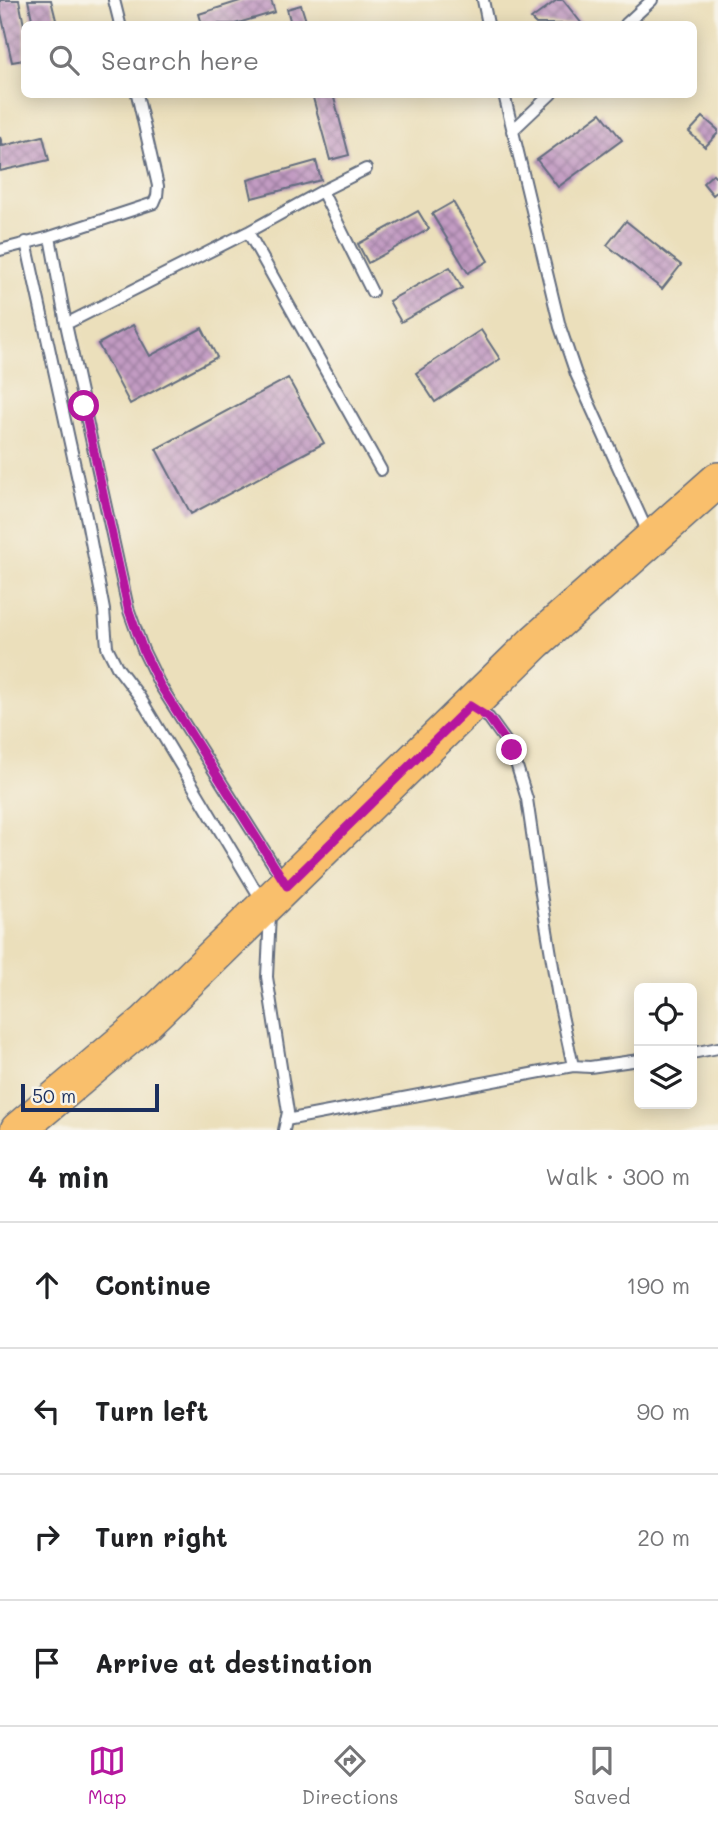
<!DOCTYPE html>
<html lang="en">
<head>
<meta charset="utf-8">
<style>
  :root { --surface:#fff; --page:#f6f6f6; --text:#202124; --muted:#757577; --line:#e0e0e0; --accent:#b5179e }
  body { margin:0; font-family:Mali,sans-serif; background:var(--page); color:var(--text) }
  .controls { position:absolute; right:21px; bottom:21px; display:grid; overflow:hidden; border-radius:10px; box-shadow:0 4px 18px #0003 }
  .controls button { width:63px; height:63px; display:grid; place-items:center; padding:0; border:0; border-bottom:2px solid var(--line); background:var(--surface); color:var(--text); font:35px sans-serif }
  .scale { position:absolute; left:21px; bottom:18px; width:138px; box-sizing:border-box; padding-left:7px; border:4px solid #1b2f5e; border-top:0; font-size:19px; line-height:24px; white-space:nowrap; color:#1b2f5e; -webkit-text-stroke:5px #f7f3e8; paint-order:stroke }
  .stop { position:absolute; width:21px; height:21px; margin:-16px; border:5px solid #b5179e; border-radius:50%; background:#fff }
  .stop.end { background:#b5179e; border-color:#fff; box-shadow:0 2px 7px #0008 }
  .list { margin:0; padding:0; list-style:none }
  h2 { display:flex; justify-content:space-between; align-items:center; height:91px; margin:0; padding:0 28px; font-size:30px }
  h2 small { font-size:23px; font-weight:400; color:var(--muted) }
  .list li { display:grid; grid-template-columns:46px 1fr auto; gap:21px; align-items:center; box-sizing:border-box; height:126px; padding:0 28px; border-top:2px solid var(--line) }
  .list b { display:block; font-size:26px; white-space:nowrap }
  .list em { font-size:23px; font-style:normal; color:var(--muted) }
  .icon { flex:none; width:38px; height:38px; fill:none; stroke:currentColor; stroke-width:2; stroke-linecap:round; stroke-linejoin:round }
  .map { position:relative; flex:none; width:718px; height:1130px; overflow:hidden }
  .search { position:absolute; background:var(--surface); box-shadow:0 4px 18px #0003; left:21px; right:21px; top:21px; height:77px; display:flex; align-items:center; gap:18px; box-sizing:border-box; padding:0 24px; border-radius:10px; color:var(--muted); font-size:26px }
  .sheet { height:595px; background:var(--surface) }
  nav { display:flex; justify-content:space-around; align-items:center; box-sizing:border-box; height:98px; border-top:2px solid var(--line); background:var(--surface); font-size:19px; color:var(--muted) }
  nav a { display:grid; justify-items:center; gap:4px }
  nav .on { color:var(--accent) }
  .map>svg:first-child { display:block }
  .building { fill:url(#building-cross-hatch) }
  .lines { fill:none; stroke-linecap:round; stroke-linejoin:round }
  .lane-casing { stroke:#646d7f; stroke-width:14 }
  .primary-casing { stroke:#646d7f; stroke-width:38 }
  .lane { stroke:#fff; stroke-width:10 }
  .primary { stroke:#f9bf6c; stroke-width:35 }
  .route { stroke:#b5179e; stroke-width:9 }
</style>
</head>
<body>
<div class="map">
<svg width="718" height="1130" viewBox="0 0 718 1130">
  <defs>
    <pattern id="building-cross-hatch" width="8" height="8" patternUnits="userSpaceOnUse" patternTransform="scale(1.75)"><rect width="8" height="8" fill="#c29bc2"/><path d="M0 0l8 8M0 8l8-8" fill="none" stroke="#9d7fa1"/></pattern>
  </defs>
  <rect width="100%" height="100%" fill="#f7f3e8"/>
  <filter id="ink" filterUnits="userSpaceOnUse"><feTurbulence type="fractalNoise" baseFrequency=".0143" numOctaves="2"/><feDisplacementMap in="SourceGraphic" scale="14" xChannelSelector="R" yChannelSelector="G"/><feConvolveMatrix kernelMatrix="1 2 1 2 8 2 1 2 1" color-interpolation-filters="sRGB"/></filter>
  <filter id="wash" filterUnits="userSpaceOnUse"><feTurbulence type="fractalNoise" baseFrequency=".00686" numOctaves="4" result="noise"/><feDisplacementMap in="SourceGraphic" scale="28" xChannelSelector="R" yChannelSelector="G"/><feGaussianBlur stdDeviation="1.57" result="paint"/><feColorMatrix in="noise" values="0 0 0 0 0 0 0 0 0 0 0 0 0 0 0 0 0 1.4 0 .05"/><feComposite in="paint" operator="in"/></filter>
  <g filter="url(#wash)">
    <rect width="100%" height="100%" fill="#ebdfbb"/>
    <g id="blocks">
      <path class="building" d="M0 0H19L24 25V60L12 62 0 9Z
        M28 0H51L57 24H33Z
        M243 0H271L275 12 235 24H202L199 14Z
        M557 0H563L582 24H536L531 19Z
        M301 5 307 24H291L287 9Z
        M312 94H333L349 155 330 160Z
        M601 113 622 140 558 187 537 160Z
        M703 117 718 130V133L705 147 689 132Z
        M43 136 49 160 0 171V137L3 146Z
        M316 161 321 180 252 198 248 180Z
        M713 174 718 179V191L713 195 703 183Z
        M453 202 488 261 468 273 432 214Z
        M418 211 429 229 368 263 358 244Z
        M626 221 681 265 662 289 607 245Z
        M450 267 462 288 401 322 389 301Z
        M133 325 150 356 202 328 217 357 130 404 98 344Z
        M481 330 500 359 435 402 416 373Z
        M288 378 324 443 191 514 156 449Z"/>
    </g>
  </g>
  <g filter="url(#ink)">
    <use href="#blocks" fill-opacity="0" stroke="#646d7f" stroke-width="2"/>
    <g class="lines">
      <defs>
        <path id="lane" d="M114 0 120 24
          M483 0 488 24
          M626 24 652 0
          M504 94 560 327 576 374 648 533
          M512 131 551 94
          M322 191 372 292
          M248 232 381 470
          M50 237 66 324 128 608 143 650 160 685 283 880
          M26 242 87 521 104 610 107 647 117 667 139 696 262 901
          M0 250 50 237 154 203 157 196 158 186 137 94
          M66 324 248 232 322 191 366 169
          M475 709 489 718 512 750 527 799 540 888 558 997 573 1066
          M270 913 267 977 288 1112 284 1130
          M692 1053 718 1048
          M286 1120 573 1066 590 1067 639 1060"/>
        <path id="primary" d="M18 1130 145 1023 535 642 718 480"/>
      </defs>
      <use href="#lane" class="lane-casing"/>
      <use href="#primary" class="primary-casing"/>
      <use href="#lane" class="lane"/>
      <use href="#primary" class="primary"/>
    </g>
  </g>
  <g class="lines" filter="url(#ink)">
    <path class="route" d="M84 406 128 608 143 650 160 685 287 886 470 706 489 718 512 750"/>
  </g>
</svg>
<div class="controls">
<button><svg class="icon" aria-label="locate" viewBox="0 0 24 24"><circle cx="12" cy="12" r="6"/><path d="M12 2v4M12 18v4M2 12h4M18 12h4"/></svg></button>
<button><svg class="icon" aria-label="layers" viewBox="0 0 24 24"><path d="M12 4l9 5-9 5-9-5zM3 14l9 5 9-5"/></svg></button>
</div>
<div class="scale">50 m</div>
<div class="stop" style="left:84px;top:406px"></div>
<div class="stop end" style="left:512px;top:750px"></div>
<div class="search"><svg class="icon" aria-label="search" viewBox="0 0 24 24"><circle cx="10" cy="10" r="6"/><path d="M15 15l6 6"/></svg>Search here</div>
</div>
<section class="sheet">
<h2>4 min<small>Walk · 300 m</small></h2>
<ul class="list">
<li><svg class="icon" aria-label="ahead" viewBox="0 0 24 24"><path d="M12 20V5M6 11l6-6 6 6"/></svg><div><b>Continue</b></div><em>190 m</em></li>
<li><svg class="icon" aria-label="left" viewBox="0 0 24 24"><path d="M17 20v-9H6M10 6l-5 5 5 5"/></svg><div><b>Turn left</b></div><em>90 m</em></li>
<li><svg class="icon" aria-label="right" viewBox="0 0 24 24"><path d="M7 20v-9h11M14 6l5 5-5 5"/></svg><div><b>Turn right</b></div><em>20 m</em></li>
<li><svg class="icon" aria-label="arrive" viewBox="0 0 24 24"><path d="M6 21V4h12l-3 4 3 4H6"/></svg><div><b>Arrive at destination</b></div></li>
</ul>
</section>
<nav>
<a class="on"><svg class="icon" aria-label="map" viewBox="0 0 24 24"><path d="M3 6l6-2 6 2 6-2v14l-6 2-6-2-6 2zM9 4v14M15 6v14"/></svg>Map</a>
<a><svg class="icon" aria-label="directions" viewBox="0 0 24 24"><path d="M12 3l9 9-9 9-9-9zM9 14v-3h6M13 9l2 2-2 2"/></svg>Directions</a>
<a><svg class="icon" aria-label="saved" viewBox="0 0 24 24"><path d="M7 4h10v16l-5-4-5 4z"/></svg>Saved</a>
</nav>
</body>
</html>
